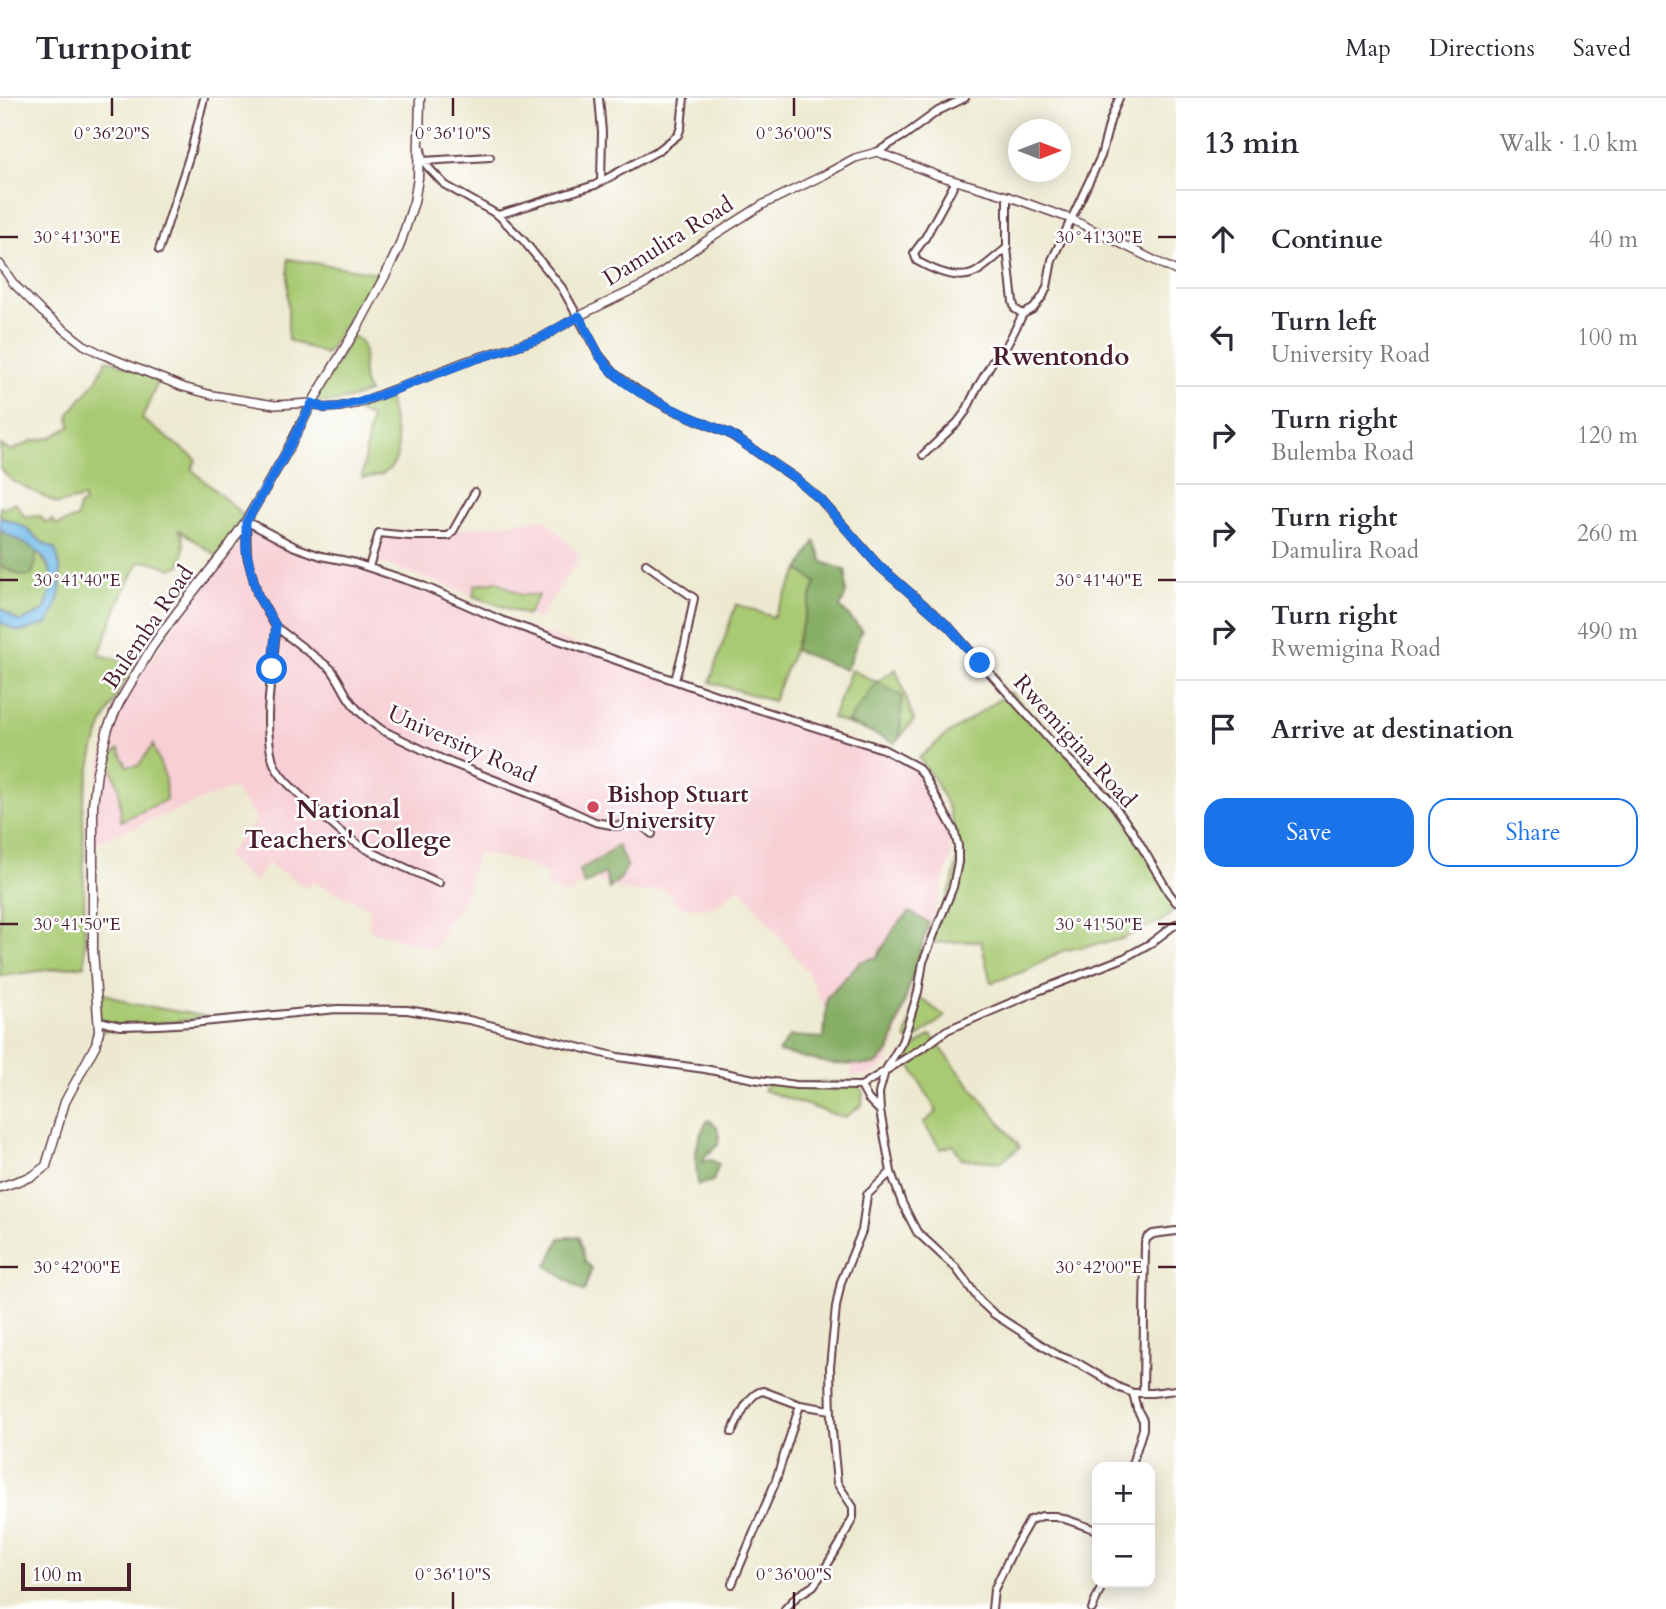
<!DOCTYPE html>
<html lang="en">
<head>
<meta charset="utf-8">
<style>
  :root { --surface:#fff; --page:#f2f2f3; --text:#2b2b33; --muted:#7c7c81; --line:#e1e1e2; --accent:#1a73e8 }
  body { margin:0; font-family:Cardo,serif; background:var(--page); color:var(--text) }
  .controls { position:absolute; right:21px; bottom:21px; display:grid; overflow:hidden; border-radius:14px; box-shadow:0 4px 18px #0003 }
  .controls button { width:63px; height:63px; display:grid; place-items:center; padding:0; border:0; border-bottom:2px solid var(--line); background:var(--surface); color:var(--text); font:35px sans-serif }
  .compass { position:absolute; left:1008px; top:21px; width:63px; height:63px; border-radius:50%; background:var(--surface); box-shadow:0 4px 18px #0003; rotate:90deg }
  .scale { position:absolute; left:21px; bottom:18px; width:110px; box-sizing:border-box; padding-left:7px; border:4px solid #4a1f2b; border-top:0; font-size:19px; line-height:24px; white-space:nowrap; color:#4a1f2b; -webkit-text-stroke:5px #fff; paint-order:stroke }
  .stop { position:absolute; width:21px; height:21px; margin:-16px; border:5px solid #1a73e8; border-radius:50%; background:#fff }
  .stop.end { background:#1a73e8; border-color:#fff; box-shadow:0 2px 7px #0008 }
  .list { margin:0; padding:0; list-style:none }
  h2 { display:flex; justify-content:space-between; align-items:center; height:91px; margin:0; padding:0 28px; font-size:30px }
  h2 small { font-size:23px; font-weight:400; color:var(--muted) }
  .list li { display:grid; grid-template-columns:46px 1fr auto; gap:21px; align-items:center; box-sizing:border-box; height:98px; padding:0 28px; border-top:2px solid var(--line) }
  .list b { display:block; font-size:26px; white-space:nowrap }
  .list p { margin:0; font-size:23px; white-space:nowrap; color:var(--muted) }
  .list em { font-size:23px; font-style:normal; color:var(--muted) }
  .actions { display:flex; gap:14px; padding:21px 28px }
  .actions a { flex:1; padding:16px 0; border:2px solid var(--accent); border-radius:21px; text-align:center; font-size:24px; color:var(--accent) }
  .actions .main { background:var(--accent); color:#fff }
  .icon { flex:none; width:38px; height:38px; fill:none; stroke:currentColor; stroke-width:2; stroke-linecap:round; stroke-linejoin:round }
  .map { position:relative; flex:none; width:1176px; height:1511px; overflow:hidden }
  header { display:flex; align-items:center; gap:42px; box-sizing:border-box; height:98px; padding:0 35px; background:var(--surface); border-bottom:2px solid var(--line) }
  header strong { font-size:33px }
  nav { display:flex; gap:38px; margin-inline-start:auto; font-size:24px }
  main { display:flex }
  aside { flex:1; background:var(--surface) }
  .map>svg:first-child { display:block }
  .built { fill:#f7cfd4 }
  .green { fill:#a9ca73; stroke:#7a744f; stroke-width:2 }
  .forest { fill:#86ae65; stroke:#686648; stroke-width:2 }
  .water { fill:#70bbe9; stroke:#5d6d8a; stroke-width:2 }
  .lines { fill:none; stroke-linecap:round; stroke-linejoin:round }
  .minor-casing { stroke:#623d44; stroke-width:10 }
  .tertiary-casing { stroke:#623d44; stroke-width:10 }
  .secondary-casing { stroke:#623d44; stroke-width:11 }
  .minor { stroke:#fff; stroke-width:6 }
  .tertiary { stroke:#fff; stroke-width:7 }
  .secondary { stroke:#fff; stroke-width:8 }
  .route { stroke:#1a73e8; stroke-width:9 }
  .ticks { fill:none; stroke:#4a1f2b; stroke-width:2.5 }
  .poi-dot { fill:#d1495b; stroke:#fff; stroke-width:2.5 }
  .labels { text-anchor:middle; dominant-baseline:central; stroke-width:5; stroke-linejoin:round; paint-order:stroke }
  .street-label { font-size:23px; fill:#4a1f2b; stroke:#fff }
  .poi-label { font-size:23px; font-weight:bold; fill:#4a1f2b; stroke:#fff; text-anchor:start }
  .quarter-label { font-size:26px; font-weight:bold; fill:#4a1f2b; stroke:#fff }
  .ticks-label { font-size:18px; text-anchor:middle; fill:#4a1f2b; stroke:#fff; stroke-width:5; stroke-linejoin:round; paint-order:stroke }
</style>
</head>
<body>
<header>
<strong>Turnpoint</strong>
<nav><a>Map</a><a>Directions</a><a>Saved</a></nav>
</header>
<main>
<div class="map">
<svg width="1176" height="1511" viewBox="0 0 1176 1511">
  <rect width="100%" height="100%" fill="#fff"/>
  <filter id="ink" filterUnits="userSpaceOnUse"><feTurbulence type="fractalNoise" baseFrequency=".0143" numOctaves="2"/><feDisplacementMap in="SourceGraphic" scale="14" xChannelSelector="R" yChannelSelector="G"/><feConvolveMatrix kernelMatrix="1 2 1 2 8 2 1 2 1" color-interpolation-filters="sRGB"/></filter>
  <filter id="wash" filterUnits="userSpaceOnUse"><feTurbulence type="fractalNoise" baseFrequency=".00686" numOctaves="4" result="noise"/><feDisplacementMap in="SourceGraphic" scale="28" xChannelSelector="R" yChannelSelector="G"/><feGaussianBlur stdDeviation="1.57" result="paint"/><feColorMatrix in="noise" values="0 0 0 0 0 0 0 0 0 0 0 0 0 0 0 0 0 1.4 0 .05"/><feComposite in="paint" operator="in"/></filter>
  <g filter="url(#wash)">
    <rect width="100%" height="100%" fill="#ede9d0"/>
    <path class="built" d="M546 421 580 459 539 521 381 465 377 460 378 450 384 439V432L442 433Z
      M249 435 301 456 369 472 424 491 515 525 894 657 913 671 933 696 949 740 951 760 927 835 893 949 887 965 879 973 867 978H851L852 968 806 872 740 789 713 810 682 809 662 791 639 795 611 789 587 779 569 798 547 791V777L518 763 477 756 465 797 455 817 449 821 435 852 368 832 370 810 312 784 307 790 267 765 254 785 225 758 256 722 233 690 92 746V706L107 637 130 593 173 529Z"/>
    <path class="green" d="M288 161 378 175 326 256 288 242Z
      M352 237C355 239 359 241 361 244 369 254 356 279 369 294 350 301 335 307 315 303Z
      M107 261 159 281 142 321 196 361 192 372 244 418 217 458 178 431C187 442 184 454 181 467L172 471 154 464H139L119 504 99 557 136 565 121 589 102 628 94 651 83 704 85 867 0 878V524C26 540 21 531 47 526 57 497 67 482 55 451L43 445 23 428 0 419V409H5L15 404 25 419 40 418 46 425 52 422 57 427 77 420 79 408 84 405V400L58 406 11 382 0 370V347L11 353 32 343 50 340 70 329 69 316 96 283Z
      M388 295C390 303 390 311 392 318 396 338 406 362 384 375 378 379 369 379 362 380L371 319 347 310Z
      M36 453C58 476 55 486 44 513L20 524 0 510V468L22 478 36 465Z
      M799 472 816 484 794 552 773 603 710 584 736 506 773 519Z
      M497 483 521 497H539L527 517 473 498 475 487Z
      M896 571 914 622 896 644 832 620 851 572 877 584Z
      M1010 594 1076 666 1110 696 1176 803V811L1163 822 1122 841 1062 853 1028 872 991 885 981 843 928 845 952 787 960 752 949 711 935 682 919 660 945 638Z
      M153 647 165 679 166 702 121 723 119 691 110 665 111 657 119 651 127 668H138Z
      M97 892 128 905 209 919 102 933Z
      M916 897 945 918 911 945 906 940Z
      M931 937 957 971 1020 1049 1000 1064 962 1061 953 1047 941 1051 923 1025 937 1014 904 956Z
      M770 983 800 985 856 984 863 993 862 1007 844 1020 763 992Z"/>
    <path class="forest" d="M0 431C11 441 25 444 36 453V465L31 478H22L0 468Z
      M815 443 823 464 846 473V496L840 509 862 532 846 572 794 552 816 484 799 472Z
      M877 584 902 598 900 638 895 645 847 624Z
      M617 747 627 768 621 780 609 791 605 775 584 787 579 772 604 758Z
      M910 814 929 825 889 954 875 967 833 966 778 954 790 938 824 940 827 899 860 864 877 859 896 828Z
      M708 1022C722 1029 719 1034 718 1047L704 1059 703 1064 709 1061 719 1066 713 1083 698 1087C695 1061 693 1045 708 1022Z
      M579 1138 585 1164 592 1170 584 1194 547 1168 560 1140Z"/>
    <path class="water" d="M0 419 23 428 43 445 55 451C65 478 63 502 47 526 21 531 26 540 0 524V510L20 524 44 513C56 483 56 463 25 445 16 440 8 438 0 431Z"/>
  </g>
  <g filter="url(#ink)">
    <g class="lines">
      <defs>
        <path id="minor" d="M599 0 602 34 601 84
          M421 51 423 63 427 68 445 87 498 117 523 142 562 190 599 257 615 276 640 294 669 310 730 336 795 380 820 401 877 466 949 529 1055 648 1110 702 1133 734 1169 795 1176 804
          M877 54 905 37 938 13 965 0
          M423 63 490 59
          M956 83 925 140 914 155 917 163C933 172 958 184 976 174 987 168 997 157 1007 150
          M1007 98V150L1013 204 1015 211 1023 216
          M498 117 595 87 659 52 678 37 681 29 684 0
          M159 152 191 53 204 0
          M923 357 957 325 966 313 977 290 997 256 1007 247 1023 216 1033 211 1043 198 1047 189 1052 162 1101 58 1110 23 1119 0
          M646 466 694 500 685 546 675 582
          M369 469 379 435 410 438H449L453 433 475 394
          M276 529C274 572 261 620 273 663 278 678 292 689 303 700 317 712 329 725 343 736 371 757 408 770 439 785
          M652 736 640 726 636 725 617 728 595 724 558 707 444 662 382 632C371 624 360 616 352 605 344 595 340 582 331 571L276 529 264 508 258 498 247 458 246 423 295 449 321 458 352 464 421 487 501 522 742 606 883 651 917 669 923 676 954 732 958 748V764L953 789 923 864 918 894 908 927 902 944 885 973 879 995 880 1013 891 1074 902 1105 917 1134 956 1170 980 1203 994 1216 1057 1257 1078 1265 1120 1290 1133 1295H1152L1176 1292
          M99 923 120 928 158 927 192 925 337 911 407 912 469 922 618 959 705 971 759 982 796 987 861 988 927 947 947 932 1038 893 1124 860 1151 845 1176 826
          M861 988 868 1001 880 1013
          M1143 1295 1145 1145 1147 1140 1153 1136 1176 1133
          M732 1334C739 1321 748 1295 763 1293L800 1307
          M1131 1369 1143 1331V1322L1137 1311 1133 1295
          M732 1486 775 1385 800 1307 831 1312
          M785 1511 797 1498 813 1488 819 1480 840 1446 853 1419V1409L837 1385 831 1322 830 1269 836 1209 841 1184 862 1133 867 1097 891 1074
          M992 1511 994 1492 1014 1450 1030 1422 1042 1418H1056L1097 1432
          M1092 1511 1103 1485"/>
        <path id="tertiary" d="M0 166 14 186 42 214 84 247 104 257 183 289 212 297 275 307 312 305 324 310 339 309 359 305 467 263 541 240 579 218 645 186 710 140 762 107 822 78 855 60 877 54 939 78 1007 98 1071 121 1176 173"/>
        <path id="secondary" d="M0 1089 33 1078 46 1068 65 1004 96 946 99 933 93 852V707L97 674 108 630 119 605 152 549 175 517 229 448 246 423 285 357 312 305 358 228 387 174 399 149 414 104 418 80 420 0"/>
      </defs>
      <use href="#minor" class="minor-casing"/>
      <use href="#tertiary" class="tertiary-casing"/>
      <use href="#secondary" class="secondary-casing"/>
      <use href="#minor" class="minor"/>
      <use href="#tertiary" class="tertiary"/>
      <use href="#secondary" class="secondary"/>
    </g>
  </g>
  <g class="lines" filter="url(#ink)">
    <path class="route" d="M272 571 276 528 258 498 255 488 246 452V424L285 357 312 305 324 310 339 309 378 298 467 264 541 240 579 218 599 257 608 269 623 283 639 294 670 310 730 336 795 380 820 401 877 466 949 529 980 565"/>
  </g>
  <path class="ticks" d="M112 0V18M453 0V18M794 0V18M0 139H18M1158 139H1176M0 482H18M1158 482H1176M0 826H18M1158 826H1176M0 1169H18M1158 1169H1176M453 1494V1511M794 1494V1511"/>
  <circle class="poi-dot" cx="593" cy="709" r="7"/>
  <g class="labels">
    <g class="street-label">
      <text transform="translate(668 143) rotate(-32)">Damulira Road</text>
      <text transform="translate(148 529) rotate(-56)">Bulemba Road</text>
      <text transform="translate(1075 643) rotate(48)">Rwemigina Road</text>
      <text transform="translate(462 646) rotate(24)">University Road</text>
    </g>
    <g class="poi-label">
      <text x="607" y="696">Bishop Stuart<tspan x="607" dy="26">University</tspan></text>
    </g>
    <g class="quarter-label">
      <text x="1061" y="258">Rwentondo</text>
      <text x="348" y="711">National<tspan x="348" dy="30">Teachers' College</tspan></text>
    </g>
  </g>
  <g class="ticks-label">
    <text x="112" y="41">0°36'20"S</text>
    <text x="453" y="41">0°36'10"S</text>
    <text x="794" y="41">0°36'00"S</text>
    <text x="1099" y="145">30°41'30"E</text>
    <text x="77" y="145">30°41'30"E</text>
    <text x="1099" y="488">30°41'40"E</text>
    <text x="77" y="488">30°41'40"E</text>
    <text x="1099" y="832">30°41'50"E</text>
    <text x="77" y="832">30°41'50"E</text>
    <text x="1099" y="1175">30°42'00"E</text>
    <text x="77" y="1175">30°42'00"E</text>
    <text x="453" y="1482">0°36'10"S</text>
    <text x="794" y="1482">0°36'00"S</text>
  </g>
</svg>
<div class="controls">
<button>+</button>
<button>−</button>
</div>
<svg class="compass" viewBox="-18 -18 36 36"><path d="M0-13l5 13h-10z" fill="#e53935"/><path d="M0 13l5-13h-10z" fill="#7c7c81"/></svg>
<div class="scale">100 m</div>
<div class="stop" style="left:272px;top:571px"></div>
<div class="stop end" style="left:980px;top:565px"></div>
</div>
<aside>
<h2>13 min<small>Walk · 1.0 km</small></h2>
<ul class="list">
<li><svg class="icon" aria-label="ahead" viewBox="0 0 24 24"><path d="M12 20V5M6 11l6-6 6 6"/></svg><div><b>Continue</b></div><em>40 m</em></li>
<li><svg class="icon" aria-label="left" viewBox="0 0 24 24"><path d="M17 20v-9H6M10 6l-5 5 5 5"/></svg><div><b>Turn left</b><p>University Road</p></div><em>100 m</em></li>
<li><svg class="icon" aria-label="right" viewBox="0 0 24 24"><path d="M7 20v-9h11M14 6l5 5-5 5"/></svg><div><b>Turn right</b><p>Bulemba Road</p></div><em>120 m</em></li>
<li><svg class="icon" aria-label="right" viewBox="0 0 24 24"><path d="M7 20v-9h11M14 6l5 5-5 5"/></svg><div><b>Turn right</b><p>Damulira Road</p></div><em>260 m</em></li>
<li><svg class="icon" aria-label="right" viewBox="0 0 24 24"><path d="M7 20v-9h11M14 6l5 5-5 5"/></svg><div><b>Turn right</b><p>Rwemigina Road</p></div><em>490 m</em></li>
<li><svg class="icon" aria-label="arrive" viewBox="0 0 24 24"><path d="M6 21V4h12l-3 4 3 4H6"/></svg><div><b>Arrive at destination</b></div></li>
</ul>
<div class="actions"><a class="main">Save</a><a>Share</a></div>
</aside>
</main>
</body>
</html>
